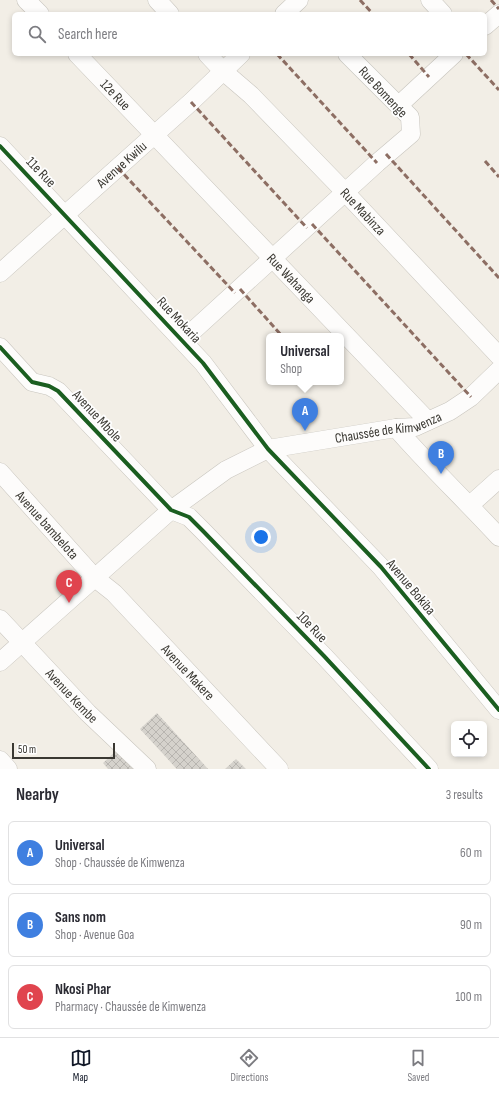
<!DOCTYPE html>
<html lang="en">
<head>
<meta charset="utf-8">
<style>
  :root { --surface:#fff; --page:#f7f7f7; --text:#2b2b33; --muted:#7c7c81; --line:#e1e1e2; --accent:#111827 }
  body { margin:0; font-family:"Sofia Sans Condensed",sans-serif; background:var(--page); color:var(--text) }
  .controls { position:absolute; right:12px; bottom:12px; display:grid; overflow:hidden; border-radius:6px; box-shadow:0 2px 6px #0003 }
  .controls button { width:36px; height:36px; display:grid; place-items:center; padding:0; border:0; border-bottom:1px solid var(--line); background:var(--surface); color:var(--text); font:20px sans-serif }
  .scale { position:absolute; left:12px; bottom:10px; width:103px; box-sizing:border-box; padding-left:4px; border:2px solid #3a3832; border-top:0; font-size:11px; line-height:14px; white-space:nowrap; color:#3a3832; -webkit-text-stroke:3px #fefefe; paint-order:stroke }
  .you { position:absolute; left:261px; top:537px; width:14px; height:14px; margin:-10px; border:3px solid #fff; border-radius:50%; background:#1a73e8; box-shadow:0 0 0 6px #1a73e833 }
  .badge { display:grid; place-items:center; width:26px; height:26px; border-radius:50%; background:var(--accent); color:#fff; font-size:13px; font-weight:700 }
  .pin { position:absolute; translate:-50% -33px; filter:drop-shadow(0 1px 2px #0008) }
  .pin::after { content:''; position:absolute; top:21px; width:14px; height:12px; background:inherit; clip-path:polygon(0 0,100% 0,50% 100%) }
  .popup { position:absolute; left:266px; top:333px; width:78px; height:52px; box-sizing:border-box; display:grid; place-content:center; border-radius:6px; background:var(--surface); filter:drop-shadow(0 1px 3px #0005); font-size:13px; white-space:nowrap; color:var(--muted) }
  .popup b { font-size:15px; color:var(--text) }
  .popup::after { content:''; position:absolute; left:50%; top:100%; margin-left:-8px; border:8px solid transparent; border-top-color:var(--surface) }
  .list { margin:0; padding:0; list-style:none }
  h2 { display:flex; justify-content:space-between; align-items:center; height:52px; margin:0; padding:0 16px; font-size:17px }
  h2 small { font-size:13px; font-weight:400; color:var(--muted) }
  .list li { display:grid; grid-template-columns:26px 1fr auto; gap:12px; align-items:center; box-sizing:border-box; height:64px; margin:0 8px 8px; padding:0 8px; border:1px solid var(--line); border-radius:6px }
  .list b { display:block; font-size:15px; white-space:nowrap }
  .list p { margin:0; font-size:13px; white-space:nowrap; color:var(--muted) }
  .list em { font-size:13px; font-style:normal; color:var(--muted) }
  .icon { flex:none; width:22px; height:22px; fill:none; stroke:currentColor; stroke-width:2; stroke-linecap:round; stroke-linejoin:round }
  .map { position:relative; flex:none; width:499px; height:769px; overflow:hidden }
  .search { position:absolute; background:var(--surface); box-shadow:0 2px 6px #0003; left:12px; right:12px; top:12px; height:44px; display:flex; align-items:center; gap:10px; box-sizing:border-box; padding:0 14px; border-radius:6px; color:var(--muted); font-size:15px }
  .sheet { height:268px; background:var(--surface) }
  nav { display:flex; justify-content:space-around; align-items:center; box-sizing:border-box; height:56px; border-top:1px solid var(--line); background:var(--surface); font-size:11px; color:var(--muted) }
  nav a { display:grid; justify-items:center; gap:2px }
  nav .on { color:var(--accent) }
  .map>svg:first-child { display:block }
  .building { fill:url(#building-cross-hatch) }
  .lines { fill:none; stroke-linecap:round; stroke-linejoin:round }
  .minor-casing { stroke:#c8c5be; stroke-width:19 }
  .minor { stroke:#fdfcfb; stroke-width:18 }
  .quiet { stroke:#8d6e63; stroke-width:3; stroke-dasharray:6 3; stroke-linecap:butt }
  .cycleway-casing { stroke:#fefefe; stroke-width:6 }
  .cycleway { stroke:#1b5e20; stroke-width:4 }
  .labels { text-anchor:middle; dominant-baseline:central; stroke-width:3.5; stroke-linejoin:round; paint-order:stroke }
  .street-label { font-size:14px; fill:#3a3832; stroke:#fefefe }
</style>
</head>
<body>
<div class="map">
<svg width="499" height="769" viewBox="0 0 499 769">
  <defs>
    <pattern id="building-cross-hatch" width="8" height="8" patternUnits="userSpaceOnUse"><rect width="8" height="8" fill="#d5d2cc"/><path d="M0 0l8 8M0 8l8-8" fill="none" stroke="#b8b5b0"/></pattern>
  </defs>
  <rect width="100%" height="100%" fill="#f2eee6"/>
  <path class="building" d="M157 713 208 769H177L140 729Z
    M119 748 139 769H108L103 763Z
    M236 759 246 769H225Z"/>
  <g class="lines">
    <defs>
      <g id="minor">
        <path d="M26 0 40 14"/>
        <path d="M157 0 170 14"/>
        <path d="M430 0 443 14"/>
        <path d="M284 14 299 0"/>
        <path d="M485 26 499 14"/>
        <path id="s1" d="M77 54 428 421"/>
        <path id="s2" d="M207 54 223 71 251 95 345 192 499 356"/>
        <path d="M399 105 454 54"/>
        <path d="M0 146 203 363 268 449 381 567 499 710"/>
        <path id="s3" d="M0 273 191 102 241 54"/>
        <path d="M183 340 377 163 411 134 410 117 347 54"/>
        <path d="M0 347 32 382 49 386 58 391 171 510 189 517 203 531 324 656 429 769"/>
        <path d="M396 428C429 466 465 500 499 537"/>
        <path id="s4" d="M0 472 95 578 114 593 279 769"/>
        <path d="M470 505 499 479"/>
        <path id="s5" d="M0 619 88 713 147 769"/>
        <path id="s6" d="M0 662 171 510 226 470 268 449 396 428 415 427 450 411 471 397 499 370"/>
        <path d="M0 760 8 769"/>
      </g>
    </defs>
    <use href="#minor" class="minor-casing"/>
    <use href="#minor" class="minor"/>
    <path class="quiet" d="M360 0 373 14
      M491 0 499 9
      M277 54 377 163
      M409 54 429 77
      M466 54 499 90
      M191 102 307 228
      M386 154 499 278
      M485 161 499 177
      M118 168 235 293
      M312 224 471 397
      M240 289 282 336"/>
    <defs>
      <path id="cycleway" d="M0 146 203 363 268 449 381 567 499 710
        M0 347 32 382 49 386 58 391 171 510 189 517 203 531 324 656 429 769"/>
    </defs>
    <use href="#cycleway" class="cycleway-casing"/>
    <use href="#cycleway" class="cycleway"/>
  </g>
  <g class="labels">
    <g class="street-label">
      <text transform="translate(383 92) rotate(47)">Rue Bomenge</text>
      <text stroke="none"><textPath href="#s1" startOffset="56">12e Rue</textPath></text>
      <text stroke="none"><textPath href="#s3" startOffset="163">Avenue Kwilu</textPath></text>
      <text transform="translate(41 172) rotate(46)">11e Rue</text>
      <text stroke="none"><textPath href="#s2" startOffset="222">Rue Mabinza</textPath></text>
      <text stroke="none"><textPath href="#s1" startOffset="310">Rue Wahanga</textPath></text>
      <text transform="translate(179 320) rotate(47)">Rue Mokaria</text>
      <text transform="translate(97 416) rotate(47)">Avenue Mbole</text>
      <text stroke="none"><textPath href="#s6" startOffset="466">Chaussée de Kimwenza</textPath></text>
      <text stroke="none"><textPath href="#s4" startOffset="71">Avenue bambelota</textPath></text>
      <text transform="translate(411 587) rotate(50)">Avenue Bokiba</text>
      <text transform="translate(312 627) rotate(46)">10e Rue</text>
      <text stroke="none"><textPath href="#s4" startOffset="275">Avenue Makere</textPath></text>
      <text stroke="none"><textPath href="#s5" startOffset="105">Avenue Kembe</textPath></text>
    </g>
  </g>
</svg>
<div class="controls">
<button><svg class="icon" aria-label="locate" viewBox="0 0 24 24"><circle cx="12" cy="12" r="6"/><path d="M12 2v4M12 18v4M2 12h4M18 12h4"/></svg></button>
</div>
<div class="scale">50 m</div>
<div class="you"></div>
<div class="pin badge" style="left:305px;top:431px;background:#3f7fe0">A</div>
<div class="popup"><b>Universal</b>Shop</div>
<div class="pin badge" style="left:441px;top:474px;background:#3f7fe0">B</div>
<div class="pin badge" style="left:69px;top:603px;background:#e0444e">C</div>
<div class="search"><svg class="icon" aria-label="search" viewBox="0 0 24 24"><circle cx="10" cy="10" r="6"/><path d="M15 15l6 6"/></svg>Search here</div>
</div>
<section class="sheet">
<h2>Nearby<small>3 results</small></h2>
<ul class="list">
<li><span class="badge" style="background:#3f7fe0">A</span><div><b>Universal</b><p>Shop · Chaussée de Kimwenza</p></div><em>60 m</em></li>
<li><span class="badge" style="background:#3f7fe0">B</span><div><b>Sans nom</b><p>Shop · Avenue Goa</p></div><em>90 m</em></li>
<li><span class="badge" style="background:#e0444e">C</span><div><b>Nkosi Phar</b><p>Pharmacy · Chaussée de Kimwenza</p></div><em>100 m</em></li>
</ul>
</section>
<nav>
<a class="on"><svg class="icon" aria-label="map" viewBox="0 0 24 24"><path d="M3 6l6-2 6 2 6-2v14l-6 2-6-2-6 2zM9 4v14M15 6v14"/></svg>Map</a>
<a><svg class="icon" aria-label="directions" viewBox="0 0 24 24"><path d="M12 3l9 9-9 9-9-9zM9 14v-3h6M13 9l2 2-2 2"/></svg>Directions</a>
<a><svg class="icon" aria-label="saved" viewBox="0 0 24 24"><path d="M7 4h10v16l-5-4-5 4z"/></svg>Saved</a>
</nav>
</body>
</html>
